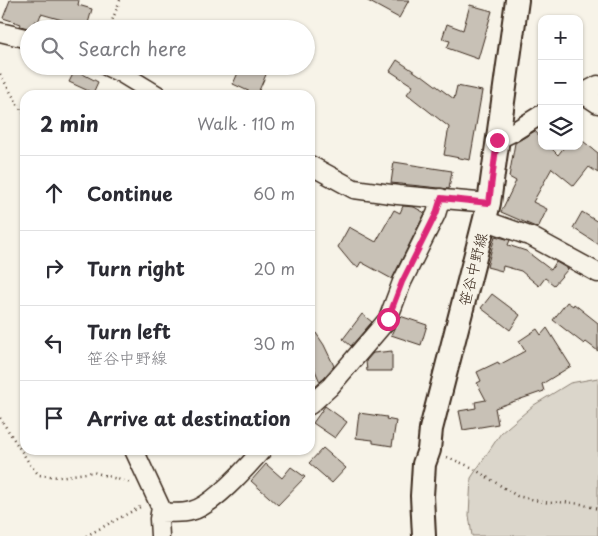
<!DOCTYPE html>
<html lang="en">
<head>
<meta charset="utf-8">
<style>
  :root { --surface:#fff; --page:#f2f2f3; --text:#2b2b33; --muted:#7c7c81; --line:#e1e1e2 }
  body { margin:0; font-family:"Playpen Sans","Klee One",sans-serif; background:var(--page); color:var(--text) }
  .controls { position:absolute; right:15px; top:15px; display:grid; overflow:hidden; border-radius:10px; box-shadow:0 1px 4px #0004 }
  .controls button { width:45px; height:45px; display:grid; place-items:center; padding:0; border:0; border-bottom:1px solid var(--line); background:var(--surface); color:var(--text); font:25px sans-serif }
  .stop { position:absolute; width:15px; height:15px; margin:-11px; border:4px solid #db2777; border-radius:50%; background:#fff }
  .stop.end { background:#db2777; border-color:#fff; box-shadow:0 1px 5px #0008 }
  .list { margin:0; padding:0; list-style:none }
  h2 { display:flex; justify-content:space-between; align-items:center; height:65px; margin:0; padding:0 20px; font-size:21px }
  h2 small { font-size:16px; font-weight:400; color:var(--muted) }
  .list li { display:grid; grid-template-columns:32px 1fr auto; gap:15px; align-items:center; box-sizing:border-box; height:75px; padding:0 20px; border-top:1px solid var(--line) }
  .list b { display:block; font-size:19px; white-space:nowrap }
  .list p { margin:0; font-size:16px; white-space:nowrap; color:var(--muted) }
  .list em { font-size:16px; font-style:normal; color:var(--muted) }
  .icon { flex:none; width:28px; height:28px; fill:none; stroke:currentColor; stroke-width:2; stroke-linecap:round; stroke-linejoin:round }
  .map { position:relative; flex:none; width:598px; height:536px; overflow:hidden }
  .search { position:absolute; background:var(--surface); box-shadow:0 1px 4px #0004; left:20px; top:20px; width:295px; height:55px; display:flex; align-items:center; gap:12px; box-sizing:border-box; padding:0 18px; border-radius:28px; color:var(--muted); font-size:19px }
  .panel { position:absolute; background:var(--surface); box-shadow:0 1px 4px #0004; left:20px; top:90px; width:295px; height:365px; border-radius:15px }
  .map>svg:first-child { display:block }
  .green { fill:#dbd6cb; stroke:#8b8074 }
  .building { fill:#c8c1b6; stroke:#3b2a1e }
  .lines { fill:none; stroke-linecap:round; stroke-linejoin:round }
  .minor-casing { stroke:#3b2a1e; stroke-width:21 }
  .tertiary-casing { stroke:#3b2a1e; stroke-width:26 }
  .path { stroke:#3b2a1e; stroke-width:2.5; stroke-dasharray:1 4; stroke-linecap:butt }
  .minor { stroke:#f7f3e8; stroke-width:18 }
  .tertiary { stroke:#f7f3e8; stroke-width:22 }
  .route { stroke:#db2777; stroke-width:6 }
  .labels { text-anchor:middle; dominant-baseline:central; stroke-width:4.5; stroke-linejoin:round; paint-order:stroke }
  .street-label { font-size:15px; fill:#3b2a1e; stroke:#f7f3e8 }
</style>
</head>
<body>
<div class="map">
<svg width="598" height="536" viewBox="0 0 598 536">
  <rect width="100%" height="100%" fill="#f7f3e8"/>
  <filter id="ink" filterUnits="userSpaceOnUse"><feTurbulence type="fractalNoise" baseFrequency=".02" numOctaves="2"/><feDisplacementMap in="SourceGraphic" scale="10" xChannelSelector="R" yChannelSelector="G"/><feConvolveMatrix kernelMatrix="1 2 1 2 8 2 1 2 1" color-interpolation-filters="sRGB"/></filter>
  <g filter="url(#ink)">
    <path class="green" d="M598 378V536H472L469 515 471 478 501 433 534 405 570 383Z"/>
    <path class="building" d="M10 0H79L78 5 92 9 87 27 41 14 38 22 35 21 32 29 20 26 21 24 3 18Z
      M366 0H409L399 18Z
      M470 5 492 11 478 59 447 48 450 41 442 39 447 24 463 30Z
      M397 60 421 76 422 75 454 99 457 86 482 91 470 160 444 155 449 127 407 94 413 86 390 71Z
      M241 66H259L268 70 257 95 233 84Z
      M75 70 98 82 93 93 69 82Z
      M535 131 542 139V146H549L558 155 565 146H579V138L598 153V173L589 167 574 186 552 168 533 202 547 209 538 228 501 212 516 181 509 177 515 143Z
      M394 162 452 171 449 189 391 183Z
      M403 206 414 207 425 213 392 279 361 262 358 267 352 264 338 247 349 227 376 242 394 210 400 213Z
      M582 212 598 222V244L573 228Z
      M495 236 510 240 508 245 526 251 551 270 556 262 568 269 554 285 545 278 539 286 521 271 503 266 502 271 487 267Z
      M492 294 520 315 510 330 481 308Z
      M567 302 573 306 574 304 598 323V351L586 342 584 344 553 320Z
      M362 314 372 322 351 346 343 339Z
      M400 316 427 325 421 345 391 335Z
      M310 324 324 345 334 366 320 382 310 359Z
      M547 328 571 366 542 384 544 391 495 408 498 424 463 430 459 411 476 408 475 402 486 400 477 383 481 381 477 372 498 362 499 365 525 351 519 341 537 329 541 335Z
      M392 351V371H367L366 361 373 353Z
      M325 406 347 422 335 438 313 423Z
      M359 413 387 417 386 419 396 421 392 446 373 443V440L356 438Z
      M323 448 346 468 332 483 309 463Z
      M266 464 282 478 291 467 305 477 278 505 251 481Z"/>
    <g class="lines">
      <defs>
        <path id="minor" d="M0 32 29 39
          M106 66 121 73 157 95
          M583 94 598 104
          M579 95 598 85
          M497 140 515 131 542 114
          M310 165 354 189 398 195 489 203
          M484 220 532 237 598 273
          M310 405 330 387 388 319 402 282 436 214 441 198
          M134 450 161 508 159 519 160 536
          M160 513C170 512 182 514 191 511 213 506 247 467 262 450"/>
        <path id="tertiary" d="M424 536 422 496 424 464 429 450 431 429 489 203 517 0"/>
      </defs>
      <use href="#minor" class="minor-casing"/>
      <use href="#tertiary" class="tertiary-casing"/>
      <path class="path" d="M109 29 120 0
        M0 74 21 110 25 114
        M0 418 31 466 39 475 59 477 93 472 131 483
        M447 457 471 467 517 496 549 503 564 502 581 504 598 509
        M86 536 142 506"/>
      <use href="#minor" class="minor"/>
      <use href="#tertiary" class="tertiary"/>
    </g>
  </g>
  <g class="lines" filter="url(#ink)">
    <path class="route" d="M388 319 402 282 436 214 441 198 489 203 497 140"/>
  </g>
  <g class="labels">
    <g class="street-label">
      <text transform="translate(472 269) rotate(-76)">笹谷中野線</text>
    </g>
  </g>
</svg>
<div class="controls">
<button>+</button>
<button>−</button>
<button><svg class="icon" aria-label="layers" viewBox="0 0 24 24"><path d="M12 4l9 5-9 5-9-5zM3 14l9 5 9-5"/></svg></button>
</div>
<div class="stop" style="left:388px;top:319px"></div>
<div class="stop end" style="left:497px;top:140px"></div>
<div class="search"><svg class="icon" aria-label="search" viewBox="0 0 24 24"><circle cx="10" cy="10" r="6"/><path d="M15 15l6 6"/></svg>Search here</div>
<section class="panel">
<h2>2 min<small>Walk · 110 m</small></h2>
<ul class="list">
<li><svg class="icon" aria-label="ahead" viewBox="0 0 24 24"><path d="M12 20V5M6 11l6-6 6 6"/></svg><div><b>Continue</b></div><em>60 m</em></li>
<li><svg class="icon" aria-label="right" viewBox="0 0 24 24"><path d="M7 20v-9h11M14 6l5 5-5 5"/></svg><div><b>Turn right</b></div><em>20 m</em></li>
<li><svg class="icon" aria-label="left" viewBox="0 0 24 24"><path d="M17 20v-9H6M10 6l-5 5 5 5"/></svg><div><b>Turn left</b><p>笹谷中野線</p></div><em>30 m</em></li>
<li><svg class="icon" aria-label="arrive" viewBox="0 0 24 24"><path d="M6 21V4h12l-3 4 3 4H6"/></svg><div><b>Arrive at destination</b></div></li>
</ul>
</section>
</div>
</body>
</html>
